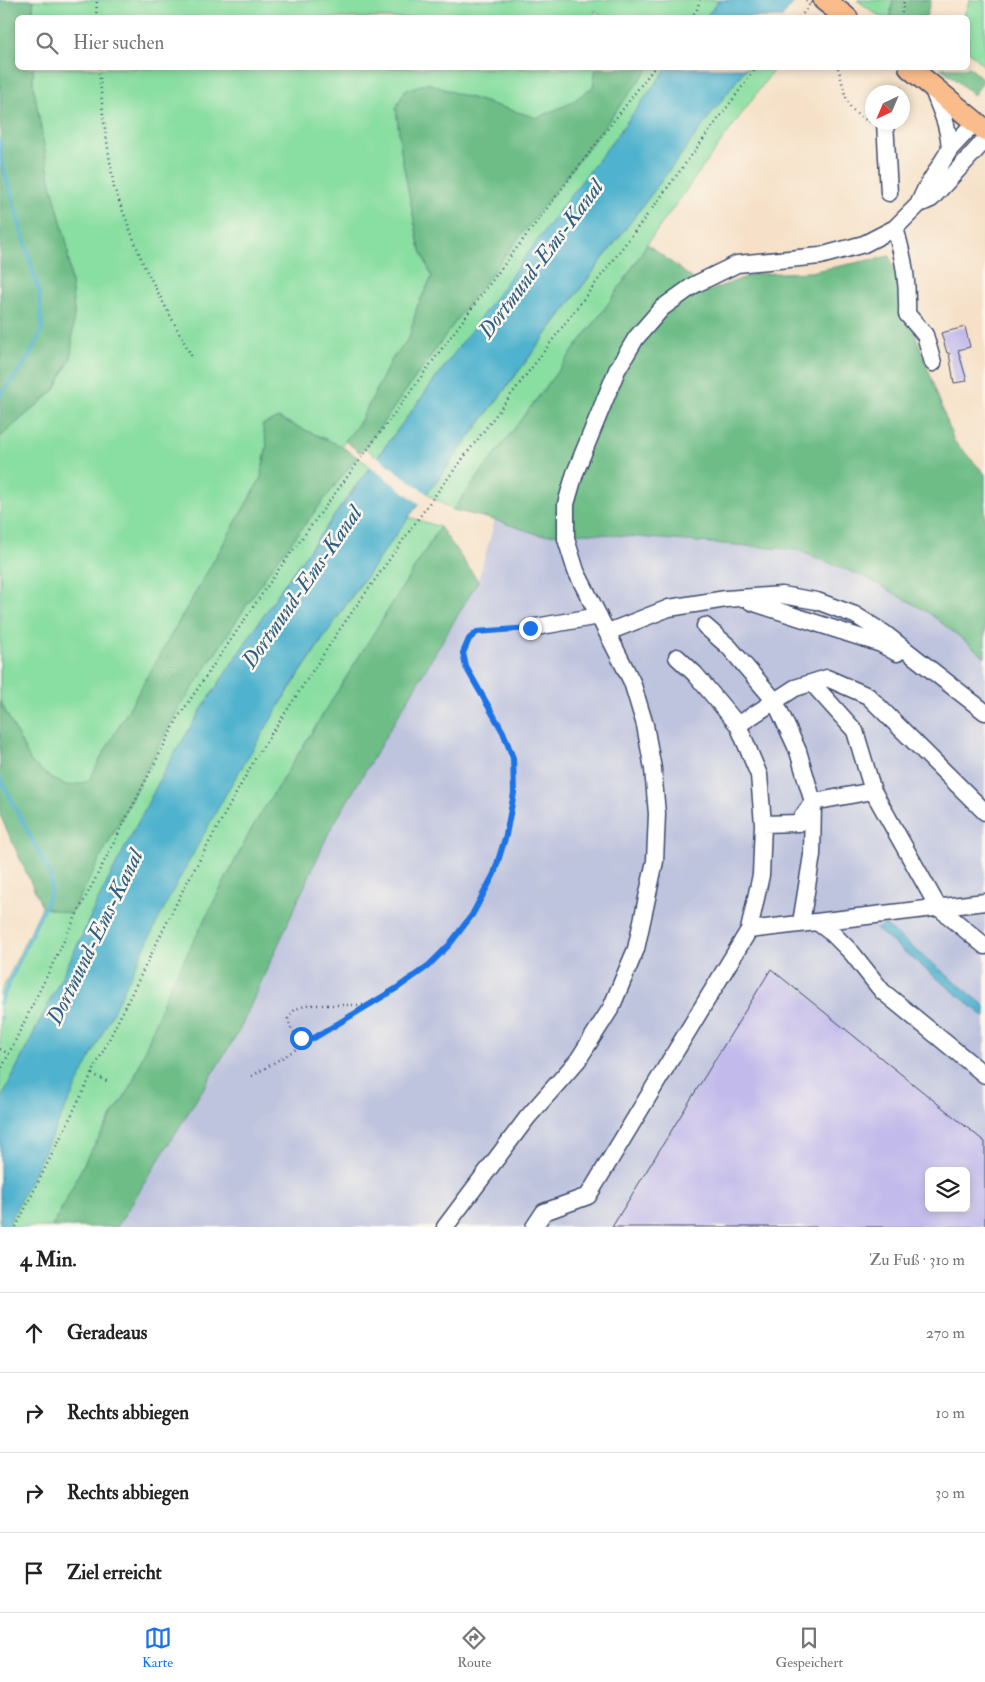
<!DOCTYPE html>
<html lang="de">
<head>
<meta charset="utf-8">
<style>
  :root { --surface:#fff; --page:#f6f6f6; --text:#222; --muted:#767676; --line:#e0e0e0; --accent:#1a73e8 }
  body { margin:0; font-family:"IM FELL Double Pica",serif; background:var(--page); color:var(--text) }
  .controls { position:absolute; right:15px; bottom:15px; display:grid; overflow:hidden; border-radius:8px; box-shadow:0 2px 8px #0003 }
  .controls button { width:45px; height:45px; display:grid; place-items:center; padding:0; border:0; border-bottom:1px solid var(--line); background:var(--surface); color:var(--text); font:25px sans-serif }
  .compass { position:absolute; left:865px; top:85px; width:45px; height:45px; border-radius:50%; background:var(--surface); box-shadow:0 2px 8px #0003; rotate:224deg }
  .stop { position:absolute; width:15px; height:15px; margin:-11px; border:4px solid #1a73e8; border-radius:50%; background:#fff }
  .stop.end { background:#1a73e8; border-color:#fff; box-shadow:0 1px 5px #0008 }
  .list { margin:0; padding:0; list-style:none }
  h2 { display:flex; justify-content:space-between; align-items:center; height:65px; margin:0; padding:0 20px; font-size:21px }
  h2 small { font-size:16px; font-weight:400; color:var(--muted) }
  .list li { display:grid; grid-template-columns:32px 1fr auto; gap:15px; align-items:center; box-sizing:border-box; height:80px; padding:0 20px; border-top:1px solid var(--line) }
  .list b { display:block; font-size:19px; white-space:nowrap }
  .list em { font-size:16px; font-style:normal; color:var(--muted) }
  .icon { flex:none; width:28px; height:28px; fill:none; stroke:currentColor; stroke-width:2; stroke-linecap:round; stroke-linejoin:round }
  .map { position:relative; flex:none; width:985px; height:1227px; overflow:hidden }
  .search { position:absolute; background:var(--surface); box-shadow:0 2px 8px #0003; left:15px; right:15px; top:15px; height:55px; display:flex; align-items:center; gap:12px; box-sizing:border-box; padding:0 18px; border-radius:8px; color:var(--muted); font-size:19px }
  .sheet { height:385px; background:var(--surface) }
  nav { display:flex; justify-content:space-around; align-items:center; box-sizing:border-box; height:70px; border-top:1px solid var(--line); background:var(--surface); font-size:14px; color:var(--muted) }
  nav a { display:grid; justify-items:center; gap:2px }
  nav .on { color:var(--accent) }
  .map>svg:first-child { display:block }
  .industrial { fill:#bec3de; fill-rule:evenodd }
  .green { fill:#89dea1; stroke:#528680 }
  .forest { fill:#6ebd87; stroke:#447672 }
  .water { fill:#4fb2ce; stroke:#357096 }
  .pier { fill:#f6e1c8 }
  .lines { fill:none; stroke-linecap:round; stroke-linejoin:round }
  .stream { stroke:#4fb2ce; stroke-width:4 }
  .building { fill:#c1baeb; fill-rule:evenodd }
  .minor-casing { stroke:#3c4a6e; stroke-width:19 }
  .major-casing { stroke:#3c4a6e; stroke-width:24 }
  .path { stroke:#3c4a6e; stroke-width:2.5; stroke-dasharray:1 4; stroke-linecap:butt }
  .minor { stroke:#fff; stroke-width:16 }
  .major { stroke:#f9bc8a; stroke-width:21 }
  .path-bridge { stroke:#3c4a6e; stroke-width:2.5; stroke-dasharray:1 4; stroke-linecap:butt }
  .route { stroke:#1a73e8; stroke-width:6 }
  .labels { text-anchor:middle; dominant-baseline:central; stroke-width:5; stroke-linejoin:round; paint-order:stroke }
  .water-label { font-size:22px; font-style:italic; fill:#2d5d85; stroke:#fbf7ec }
</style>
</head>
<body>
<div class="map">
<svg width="985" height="1227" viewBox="0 0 985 1227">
  <rect width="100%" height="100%" fill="#fbf7ec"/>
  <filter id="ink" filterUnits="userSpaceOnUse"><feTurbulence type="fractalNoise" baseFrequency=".02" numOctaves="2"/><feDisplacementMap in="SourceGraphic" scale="10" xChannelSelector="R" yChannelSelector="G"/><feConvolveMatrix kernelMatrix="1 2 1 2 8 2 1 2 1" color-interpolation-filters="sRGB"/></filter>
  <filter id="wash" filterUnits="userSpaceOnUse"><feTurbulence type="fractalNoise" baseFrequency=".0096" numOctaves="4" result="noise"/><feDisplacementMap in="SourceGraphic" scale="20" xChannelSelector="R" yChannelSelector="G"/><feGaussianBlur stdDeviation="1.12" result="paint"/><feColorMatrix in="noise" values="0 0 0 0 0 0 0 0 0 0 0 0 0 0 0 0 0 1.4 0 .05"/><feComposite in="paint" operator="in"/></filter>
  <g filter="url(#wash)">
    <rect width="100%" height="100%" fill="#f6e1c8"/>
    <path class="industrial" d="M495 520 540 535 588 533 797 550 867 578 929 613 985 657V1227H117L239 1031 329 832 478 581ZM929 1171H966V1208H929Z"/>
    <path class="green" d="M33 0H719L706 18 603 17 595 10V18H33Z
      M857 0H893L890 17H880Z
      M970 0H985V67L968 51V18L963 17Z
      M33 68H596L593 87 571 103 537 118 455 93 428 83 396 108 402 158 419 245 432 277 417 307 409 338 392 359 360 422 341 446 278 418 267 444 261 478 102 756 89 782 69 786 52 779 31 762 0 701V437L55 390 71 358 74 312 67 244 50 180 33 83Z
      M649 68H667L377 457 365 448 468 304Z
      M746 68H775L647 244 626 278 603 311 453 510 427 494Z
      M357 457 370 466 283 586 203 707 167 766 95 906 82 936 0 1101V994L42 907 71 914 175 715 269 571Z
      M409 517 440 527 252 828 166 995 132 1084 89 1154 52 1227H7C70 1098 130 967 199 841 261 728 333 621 409 517Z"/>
    <path class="forest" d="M0 0H33V17L18 18V68H33V83L50 180 67 244 74 312 71 358 54 390 0 437Z
      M893 0H931V1L926 17H890Z
      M968 66 984 80 974 95 941 68H968Z
      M596 68H649L468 304 361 453 345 441 360 422 392 359 409 338 417 307 432 277 419 245 402 158 396 108 405 90 428 83 455 93 537 118 571 103 593 87Z
      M647 244 709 291 754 274 810 272 890 256 899 289 954 441 985 474V657L929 613 867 578 797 550 588 533 540 535 495 520 453 510 603 311 626 278Z
      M278 418 341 446 357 457 269 571 175 715 71 914 42 907 0 815V701L31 762 52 779 69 786 89 781 102 756 261 478 267 444 262 425Z
      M440 527 478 581 329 832 239 1031 117 1227H52L89 1154 132 1084 166 995 252 828Z"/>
    <path class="water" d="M719 0H796L782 17H706Z
      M667 68H746L409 517 348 601 295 680 228 790 170 896 7 1227H0V1101L82 936 95 906 167 766 203 707 283 586 561 208 615 138Z
      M885 925 985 1006V1017L876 929Z"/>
    <path class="pier" d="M375 455 429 495 421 505 368 465Z"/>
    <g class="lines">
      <path class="stream" d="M0 1V0
        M0 141 2 163 39 292 42 330 28 359 0 396
        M0 778 51 876V890L49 896 0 1003
        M0 1017 2 1018"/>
    </g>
    <g id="blocks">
      <path class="building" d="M965 327 970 347 958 350 967 381 954 383 949 353H947L941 333Z
        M771 969 985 1142V1227H612ZM929 1171H966V1208H929Z"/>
    </g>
  </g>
  <g filter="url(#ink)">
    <use href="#blocks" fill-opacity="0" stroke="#3c4a6e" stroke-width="1"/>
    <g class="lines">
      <defs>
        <path id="minor" d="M931 84C939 108 949 124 950 149
          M885 122 889 193
          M922 203 931 199 985 140
          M895 228C904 259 908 281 907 314L925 335 933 363
          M751 602 881 644 897 653
          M705 626 729 647 775 701 798 751 813 802 812 855 801 923
          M530 628 599 616
          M608 632 669 608 726 599 782 595 817 601 855 615 884 633 985 712
          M812 683 855 731 873 791 938 907 985 946
          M738 725 795 688 827 678 868 696 985 812
          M763 824 798 823 813 802 873 791
          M817 922 833 934 852 953 882 991 985 1075
          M749 930 985 902
          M445 1227 527 1118 578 1060 611 1008 636 949 655 861 657 814 653 769 645 725 632 682 576 571 566 539V504L575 473 617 370 636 338 662 308 694 285 737 264 820 256 864 244 895 228 918 205 925 190 950 149 975 122
          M534 1227 544 1212 588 1196 749 930 761 875 763 824 759 775 738 725 695 674 677 657"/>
        <path id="major" d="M824 0 847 18
          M910 68 985 130"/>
      </defs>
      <use href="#minor" class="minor-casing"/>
      <use href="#major" class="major-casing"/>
      <path class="path" d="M96 18 97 0
        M691 18 697 9 700 0
        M800 18 809 5
        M901 18 904 0
        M99 68 103 115 114 188 144 266 192 357
        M838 68C846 91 843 113 872 122
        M898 92 904 84
        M313 1038C298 1038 292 1035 288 1019L295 1009 308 1005H368
        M0 1049 9 1054
        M0 1072 73 922 179 716 277 572 500 270 654 68
        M92 1074 107 1081
        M252 1076 397 988 428 966 449 945 472 915 494 874 506 835 514 793 513 757 503 732 466 667 463 653 469 639 477 632 516 629
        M16 1227 183 890 255 759 338 632 430 502 657 202 756 68"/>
      <use href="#minor" class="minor"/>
      <use href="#major" class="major"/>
      <path class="path-bridge" d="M806 0 816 7"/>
    </g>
  </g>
  <g class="lines" filter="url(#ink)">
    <path class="route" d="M301 1038H314L397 988 428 966 449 945 472 915 494 874 506 835 514 793 513 758 503 732 466 667 463 653 469 639 477 632 530 628"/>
  </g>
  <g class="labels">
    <g class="water-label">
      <text transform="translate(541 259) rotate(-53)">Dortmund-Ems-Kanal</text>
      <text transform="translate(302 587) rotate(-55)">Dortmund-Ems-Kanal</text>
      <text transform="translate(95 937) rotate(-64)">Dortmund-Ems-Kanal</text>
    </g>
  </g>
</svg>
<div class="controls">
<button><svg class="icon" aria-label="layers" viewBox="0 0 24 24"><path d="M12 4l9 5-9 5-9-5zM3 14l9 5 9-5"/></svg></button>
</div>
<svg class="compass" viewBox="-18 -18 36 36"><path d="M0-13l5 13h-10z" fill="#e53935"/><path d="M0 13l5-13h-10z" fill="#767676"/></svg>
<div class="stop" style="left:301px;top:1038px"></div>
<div class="stop end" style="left:530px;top:628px"></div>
<div class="search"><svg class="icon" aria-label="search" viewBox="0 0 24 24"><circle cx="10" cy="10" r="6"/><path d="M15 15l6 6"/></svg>Hier suchen</div>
</div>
<section class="sheet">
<h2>4 Min.<small>Zu Fuß · 310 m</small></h2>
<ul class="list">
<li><svg class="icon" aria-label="ahead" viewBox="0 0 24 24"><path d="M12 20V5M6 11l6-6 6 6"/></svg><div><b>Geradeaus</b></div><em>270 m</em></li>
<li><svg class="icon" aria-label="right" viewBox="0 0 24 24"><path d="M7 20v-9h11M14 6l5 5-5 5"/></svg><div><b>Rechts abbiegen</b></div><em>10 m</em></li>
<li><svg class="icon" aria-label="right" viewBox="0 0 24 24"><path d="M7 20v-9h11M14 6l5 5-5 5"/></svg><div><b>Rechts abbiegen</b></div><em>30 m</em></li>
<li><svg class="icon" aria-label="arrive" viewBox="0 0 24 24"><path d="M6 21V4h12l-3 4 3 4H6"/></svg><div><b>Ziel erreicht</b></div></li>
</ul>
</section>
<nav>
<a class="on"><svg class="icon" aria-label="map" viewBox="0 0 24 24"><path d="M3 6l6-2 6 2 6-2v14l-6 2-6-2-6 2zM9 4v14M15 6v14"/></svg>Karte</a>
<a><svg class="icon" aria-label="directions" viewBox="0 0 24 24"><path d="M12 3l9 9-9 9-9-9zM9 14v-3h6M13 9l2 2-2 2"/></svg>Route</a>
<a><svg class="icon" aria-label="saved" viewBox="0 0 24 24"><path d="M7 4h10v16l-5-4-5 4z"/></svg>Gespeichert</a>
</nav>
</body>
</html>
